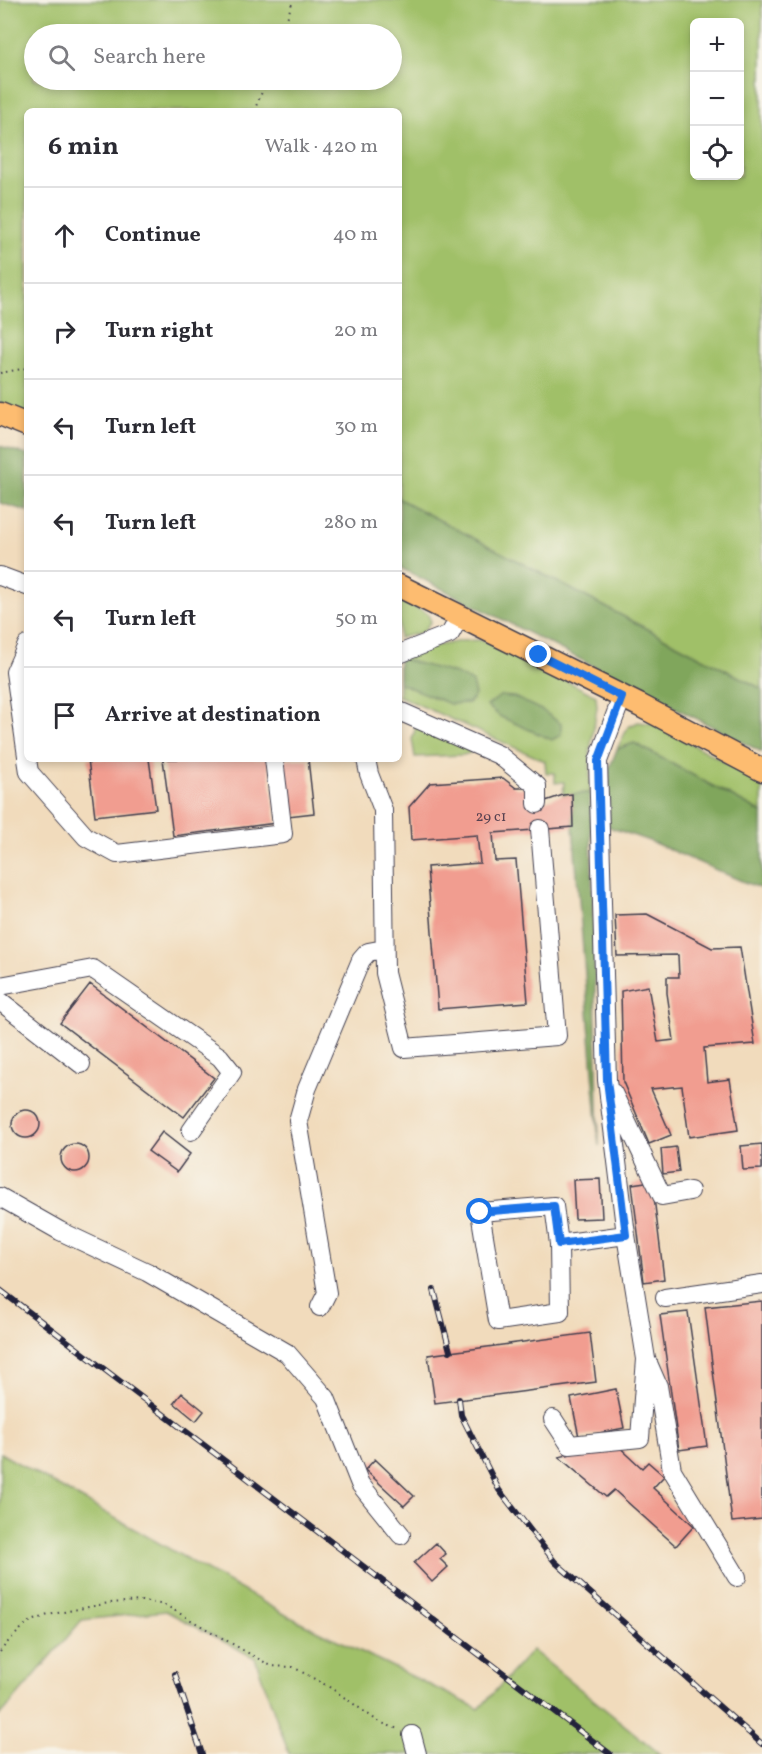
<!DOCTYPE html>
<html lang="en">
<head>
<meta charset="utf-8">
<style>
  :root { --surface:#fff; --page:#f2f2f3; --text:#2b2b33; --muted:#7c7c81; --line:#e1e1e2 }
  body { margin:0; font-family:Vollkorn,serif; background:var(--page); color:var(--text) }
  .controls { position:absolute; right:18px; top:18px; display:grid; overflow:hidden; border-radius:9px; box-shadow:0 3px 9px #0003 }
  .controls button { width:54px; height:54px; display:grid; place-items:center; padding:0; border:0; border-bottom:2px solid var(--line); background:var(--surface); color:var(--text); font:30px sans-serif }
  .stop { position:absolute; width:18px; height:18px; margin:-14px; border:4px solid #1a73e8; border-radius:50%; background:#fff }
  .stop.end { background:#1a73e8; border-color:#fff; box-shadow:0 2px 6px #0008 }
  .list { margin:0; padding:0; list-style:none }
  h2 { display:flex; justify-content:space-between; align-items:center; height:78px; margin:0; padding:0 24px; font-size:26px }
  h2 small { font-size:20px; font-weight:400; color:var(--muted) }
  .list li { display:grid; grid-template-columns:39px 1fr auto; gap:18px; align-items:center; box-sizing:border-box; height:96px; padding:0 24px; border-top:2px solid var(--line) }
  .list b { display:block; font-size:22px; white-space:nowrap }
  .list em { font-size:20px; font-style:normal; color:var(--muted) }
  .icon { flex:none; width:33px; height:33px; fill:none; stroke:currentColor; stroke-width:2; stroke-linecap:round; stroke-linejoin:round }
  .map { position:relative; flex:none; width:762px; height:1754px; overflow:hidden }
  .search { position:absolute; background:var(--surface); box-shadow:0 3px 9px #0003; left:24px; top:24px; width:378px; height:66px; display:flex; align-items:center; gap:15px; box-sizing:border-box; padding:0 21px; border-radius:33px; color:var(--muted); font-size:22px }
  .panel { position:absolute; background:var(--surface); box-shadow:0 3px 9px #0003; left:24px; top:108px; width:378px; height:654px; border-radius:9px }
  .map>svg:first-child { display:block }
  .green { fill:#a0c068; stroke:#617152; stroke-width:1.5; fill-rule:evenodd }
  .forest { fill:#80a65c; stroke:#51644c; stroke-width:1.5 }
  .building { fill:#f19d90 }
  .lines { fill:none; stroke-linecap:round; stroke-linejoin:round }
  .minor-casing { stroke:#413e4e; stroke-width:20 }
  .major-casing { stroke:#413e4e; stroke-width:25 }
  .path { stroke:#413e4e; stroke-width:2; stroke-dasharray:1.5 4.5; stroke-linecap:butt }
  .minor { stroke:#fff; stroke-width:18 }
  .major { stroke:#fdbc70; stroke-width:22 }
  .rail-casing { stroke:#22223b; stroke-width:6 }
  .rail { stroke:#f7f3e8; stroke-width:4; stroke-dasharray:11; stroke-linecap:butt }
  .route { stroke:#1a73e8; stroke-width:8 }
  .labels { text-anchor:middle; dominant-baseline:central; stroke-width:6; stroke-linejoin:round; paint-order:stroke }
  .number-label { font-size:15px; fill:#564150 }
</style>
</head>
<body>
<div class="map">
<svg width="762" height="1754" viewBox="0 0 762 1754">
  <rect width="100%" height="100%" fill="#f7f3e8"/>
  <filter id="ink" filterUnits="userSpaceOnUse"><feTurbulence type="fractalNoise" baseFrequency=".0167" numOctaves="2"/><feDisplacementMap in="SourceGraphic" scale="12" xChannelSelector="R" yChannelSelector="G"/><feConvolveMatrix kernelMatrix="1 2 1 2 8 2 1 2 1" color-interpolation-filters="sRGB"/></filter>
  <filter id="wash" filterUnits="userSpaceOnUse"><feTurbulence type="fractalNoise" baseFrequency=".008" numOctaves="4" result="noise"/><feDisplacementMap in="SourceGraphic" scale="24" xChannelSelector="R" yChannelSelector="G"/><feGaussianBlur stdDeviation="1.35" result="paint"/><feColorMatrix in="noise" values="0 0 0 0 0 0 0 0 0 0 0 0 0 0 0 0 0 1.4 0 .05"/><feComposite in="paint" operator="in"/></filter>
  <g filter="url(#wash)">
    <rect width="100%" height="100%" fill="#f1dbbc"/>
    <path class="green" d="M0 0H762V689L399 499V111H27V415L0 404ZM694 22H740V176H694ZM34 34H392V80H34Z
      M399 600 427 613 431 621 423 632 399 638Z
      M477 640 489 641 596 696 597 707 590 752V793L563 795 564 782 555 783V773H546L545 761 399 696V653L461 641Z
      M638 722 655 724 762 782V813L634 743 617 749 628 727Z
      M417 723 471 748 470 753 463 755 415 757 412 739Z
      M0 1453 286 1615 479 1709 532 1650 660 1754H289L255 1658 166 1611 82 1620 0 1716Z"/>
    <path class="forest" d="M0 446 27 455V511L0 503Z
      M399 499 762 689V752L399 567Z
      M399 658 456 674 472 682 475 695 469 703 450 704 399 683Z
      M500 696 514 697 543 711 561 724V735L552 740 501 717 487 706Z
      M634 743 762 813V889L744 882 652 842 609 827V769L617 749Z
      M590 793 599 1146 573 827 572 794Z"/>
    <g id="blocks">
      <path class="building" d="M88 759H149L156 809 95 816Z
        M163 759H268L276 823 173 836Z
        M282 759H308L314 813 288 816Z
        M503 778 516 788H529L537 804 563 795 572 794 573 827 493 833 495 861 516 860 528 1002 438 1009 427 867 480 863 477 835 411 840 409 807 430 783Z
        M647 914 712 948 740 947 755 1044 704 1048 707 1082 730 1079 738 1130 689 1137 682 1086 651 1089 671 1135 649 1144 623 1082 621 991 648 986 658 1042 674 1040 667 993V977H679L678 955 617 956 615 915Z
        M90 984 214 1078 184 1117 60 1023Z
        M12 1124a14 14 0 1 1 28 0a14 14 0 1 1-28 0Z
        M162 1132 190 1154 177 1172 148 1151Z
        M61 1158a14 14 0 1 1 28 0a14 14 0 1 1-28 0Z
        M762 1144V1169L743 1170 741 1146Z
        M676 1147 679 1172 663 1174 661 1149Z
        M600 1179 602 1218 575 1219 573 1180Z
        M652 1181 664 1279 644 1282 632 1184Z
        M762 1301V1519L732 1522 705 1307Z
        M688 1312 707 1446 679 1450 660 1315Z
        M590 1333 596 1382 435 1403 428 1355Z
        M616 1389 624 1428 579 1437 571 1398Z
        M182 1393 204 1411 196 1421 174 1403Z
        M615 1443 642 1468 648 1462 664 1476 653 1488 694 1526 676 1546 614 1490 606 1497 559 1457Z
        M375 1459 414 1496 404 1506 365 1470Z
        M436 1543 446 1554 440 1559 448 1567 432 1582 414 1563Z"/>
    </g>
  </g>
  <g filter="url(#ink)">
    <use href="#blocks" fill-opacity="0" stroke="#413e4e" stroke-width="1.5"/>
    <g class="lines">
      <defs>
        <path id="minor" d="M0 576 27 586
          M27 645 15 672 27 756
          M399 654 450 634 460 616
          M399 711 499 755 537 786V804
          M27 759 29 772 86 837 117 854 283 834 274 759
          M366 759 369 774 383 810 385 973 404 1048 557 1036 540 829
          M0 986 93 969 220 1057 232 1072 191 1131
          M0 1001 81 1064
          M613 1093 662 1196 690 1191
          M0 1197 60 1231 147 1272 287 1353 326 1398 360 1484 401 1535
          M559 1244 554 1206 480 1212 498 1321 560 1312 559 1244 626 1235
          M665 1298 762 1284
          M320 1307 327 1293 298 1121 307 1089 361 960 368 952 384 949
          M648 1363 658 1386 672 1470 737 1577
          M553 1419 570 1445 640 1438 646 1359 626 1235 607 1080 598 761 622 697
          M412 1735 417 1754"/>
        <path id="major" d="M0 414 27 425
          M399 586 639 705 762 770"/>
      </defs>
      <use href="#minor" class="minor-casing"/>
      <use href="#major" class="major-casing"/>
      <path class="path" d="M282 34 293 0
        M254 111 267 80
        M0 373 27 368
        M0 1652 6 1644 27 1623 48 1615 109 1603 142 1601 165 1605 271 1666 293 1667 331 1688 379 1722 398 1729"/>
      <use href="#minor" class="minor"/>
      <use href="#major" class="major"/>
      <defs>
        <path id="rail" d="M0 1290 610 1754
          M434 1290 450 1351
          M459 1399 461 1415 499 1490 555 1562 762 1744
          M175 1674 202 1754"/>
      </defs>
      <use href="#rail" class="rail-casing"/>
      <use href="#rail" class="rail"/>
    </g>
  </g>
  <g class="lines" filter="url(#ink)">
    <path class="route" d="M480 1212 554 1206 559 1244 626 1235 607 1080 598 761 622 697 539 655"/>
  </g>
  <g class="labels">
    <g class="number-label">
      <text x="491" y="817">29 с1</text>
    </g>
  </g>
</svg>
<div class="controls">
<button>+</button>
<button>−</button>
<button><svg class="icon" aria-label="locate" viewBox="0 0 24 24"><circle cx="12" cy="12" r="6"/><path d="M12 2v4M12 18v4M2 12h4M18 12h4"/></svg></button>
</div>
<div class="stop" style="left:480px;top:1212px"></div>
<div class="stop end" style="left:539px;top:655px"></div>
<div class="search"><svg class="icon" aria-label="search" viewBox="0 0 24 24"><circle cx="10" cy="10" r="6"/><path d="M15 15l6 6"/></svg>Search here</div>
<section class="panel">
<h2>6 min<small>Walk · 420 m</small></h2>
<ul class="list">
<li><svg class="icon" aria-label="ahead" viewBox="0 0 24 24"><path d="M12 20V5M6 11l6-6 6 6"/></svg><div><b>Continue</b></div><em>40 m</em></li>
<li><svg class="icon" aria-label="right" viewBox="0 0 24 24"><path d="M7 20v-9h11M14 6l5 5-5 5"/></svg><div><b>Turn right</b></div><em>20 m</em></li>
<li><svg class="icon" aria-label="left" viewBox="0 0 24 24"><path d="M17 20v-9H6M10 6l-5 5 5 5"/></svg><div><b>Turn left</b></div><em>30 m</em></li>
<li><svg class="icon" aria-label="left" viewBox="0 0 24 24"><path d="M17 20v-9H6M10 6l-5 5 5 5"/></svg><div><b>Turn left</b></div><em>280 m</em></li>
<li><svg class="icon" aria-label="left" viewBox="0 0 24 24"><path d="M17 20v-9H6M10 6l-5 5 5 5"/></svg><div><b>Turn left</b></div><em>50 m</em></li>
<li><svg class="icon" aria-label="arrive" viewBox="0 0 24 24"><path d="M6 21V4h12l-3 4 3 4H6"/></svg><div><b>Arrive at destination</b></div></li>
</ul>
</section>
</div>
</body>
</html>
